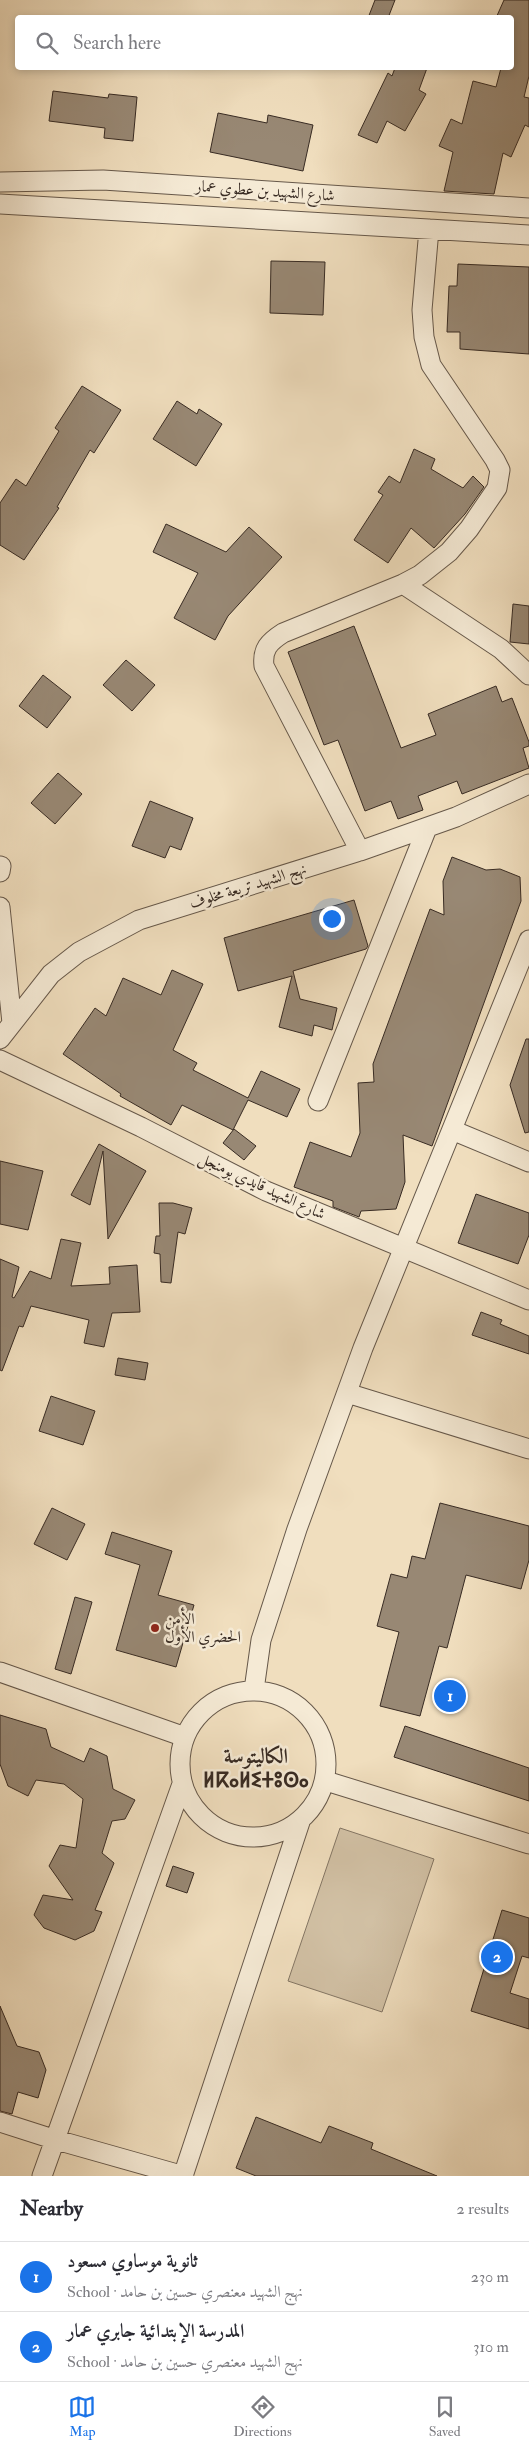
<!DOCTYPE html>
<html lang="en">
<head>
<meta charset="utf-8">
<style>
  :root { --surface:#fff; --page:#f2f2f3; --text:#2b2b33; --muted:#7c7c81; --line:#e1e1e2; --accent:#1a73e8 }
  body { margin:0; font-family:"IM FELL Double Pica",Amiri,"Noto Sans Tifinagh",serif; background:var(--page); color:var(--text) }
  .you { position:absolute; left:331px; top:918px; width:18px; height:18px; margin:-12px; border:4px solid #fff; border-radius:50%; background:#1a73e8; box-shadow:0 0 0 8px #1a73e833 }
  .badge { display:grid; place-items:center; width:32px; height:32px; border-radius:50%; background:var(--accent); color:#fff; font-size:16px; font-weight:700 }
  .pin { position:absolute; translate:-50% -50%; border:2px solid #fff; box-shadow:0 1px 5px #0006 }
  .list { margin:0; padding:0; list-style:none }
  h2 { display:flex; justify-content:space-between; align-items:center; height:65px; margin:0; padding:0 20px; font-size:21px }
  h2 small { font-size:16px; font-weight:400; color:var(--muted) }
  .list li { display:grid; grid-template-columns:32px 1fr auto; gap:15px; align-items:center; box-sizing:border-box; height:70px; padding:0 20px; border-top:1px solid var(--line) }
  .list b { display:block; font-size:19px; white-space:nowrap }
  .list p { margin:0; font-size:16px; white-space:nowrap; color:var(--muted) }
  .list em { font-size:16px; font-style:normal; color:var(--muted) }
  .icon { flex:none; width:28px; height:28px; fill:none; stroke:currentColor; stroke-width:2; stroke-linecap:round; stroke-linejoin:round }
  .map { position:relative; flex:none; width:529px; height:2176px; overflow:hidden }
  .search { position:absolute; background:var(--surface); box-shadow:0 2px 8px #0003; left:15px; right:15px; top:15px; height:55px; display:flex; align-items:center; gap:12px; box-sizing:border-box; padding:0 18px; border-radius:5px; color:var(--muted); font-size:19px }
  .sheet { height:205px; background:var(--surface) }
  nav { display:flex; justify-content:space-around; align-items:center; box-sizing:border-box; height:70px; border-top:1px solid var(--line); background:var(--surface); font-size:14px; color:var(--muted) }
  nav a { display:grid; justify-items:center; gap:2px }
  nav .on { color:var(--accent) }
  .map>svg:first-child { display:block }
  .green { fill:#d1c0a4; stroke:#847664 }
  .building { fill:#988874; stroke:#382b23 }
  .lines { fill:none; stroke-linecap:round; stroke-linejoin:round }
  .street-casing { stroke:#66584a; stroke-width:21 }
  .street { stroke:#f5ead5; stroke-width:19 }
  .poi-dot { fill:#8f2418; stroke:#f5ead5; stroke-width:2 }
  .labels { text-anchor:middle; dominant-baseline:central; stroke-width:5; stroke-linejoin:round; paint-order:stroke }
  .street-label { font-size:16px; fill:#382b23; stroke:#f5ead5 }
  .poi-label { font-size:16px; fill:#382b23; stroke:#f5ead5; text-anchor:start }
  .district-label { font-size:21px; font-weight:bold; fill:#382b23; stroke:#f5ead5 }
</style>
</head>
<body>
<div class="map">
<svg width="529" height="2176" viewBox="0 0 529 2176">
  <rect width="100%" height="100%" fill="#f0debe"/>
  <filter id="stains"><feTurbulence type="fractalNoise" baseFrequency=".004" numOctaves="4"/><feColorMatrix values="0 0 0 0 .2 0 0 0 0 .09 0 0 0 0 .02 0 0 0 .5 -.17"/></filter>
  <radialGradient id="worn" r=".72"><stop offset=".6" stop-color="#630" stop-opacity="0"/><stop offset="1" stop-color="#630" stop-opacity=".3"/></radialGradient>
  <path class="green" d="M340 1828 434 1859 382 2012 288 1981Z"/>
  <path class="building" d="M375 0H395L388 18H368Z
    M504 0H529V76L524 97 529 98V127L525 125 511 157 503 153 494 194 444 191 453 152 439 146 451 119 462 124 473 81 496 87 501 68H512V18H496Z
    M395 68H427L419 90 426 94 405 131 387 121 377 143 358 135 388 73 392 76Z
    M53 91 108 98 109 94 137 97 133 141 104 138 105 128 49 121Z
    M218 113 267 123 268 115 313 125 303 171 210 152Z
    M271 261 325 262 323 315 270 313Z
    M458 264 529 267V354L460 349V332H447L449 286H457Z
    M82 386 121 410 94 453 90 450 57 507 59 508 24 560 0 545V503L16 479 26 486 59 431 55 428Z
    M177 401 197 414 199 409 222 424 196 466 153 439Z
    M414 449 435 459 431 469 463 488 473 476 484 487 465 514 434 548 411 528 388 563 354 540 383 495 378 492 389 476 400 483Z
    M166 524 226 552 249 527 282 557 228 616 215 640 174 618 198 573 153 552Z
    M513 604 529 606V644L510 642Z
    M354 626 401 748 436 735 428 714 496 686 502 702 512 698 529 742V746L523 748 529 768 462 794 457 781 418 796 423 810 398 819 391 801 365 811 338 740 324 745 288 652Z
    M126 660 155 685 132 711 103 685Z
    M43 675 71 697 47 728 19 706Z
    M58 773 82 794 55 824 31 803Z
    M150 801 193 818 181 850 170 846 165 858 132 846Z
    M452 857 486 870 500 869 520 877 521 901 432 1146 403 1135 405 1182 396 1209 361 1211 359 1217 333 1207V1201L294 1187 310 1142 351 1157 360 1133 358 1083 374 1082 373 1064 430 909 444 915 443 881Z
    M354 900 368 946 366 949 293 971 300 999 337 1008 332 1030 314 1025 312 1036 279 1027 292 976 238 991 224 938Z
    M172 970 203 984 173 1050 197 1063 193 1070 248 1098 261 1071 300 1089 287 1117 248 1100 233 1130 182 1105 171 1125 120 1096 121 1094 63 1054 95 1008 106 1016 123 978 161 995Z
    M526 1039H529V1132L525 1133 510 1085Z
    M234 1129 256 1146 244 1160 223 1143Z
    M99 1144 146 1171 108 1239 103 1151 90 1205 71 1195Z
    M0 1161 43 1171 28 1230 0 1224Z
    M476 1194 529 1213V1235L518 1264 458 1243Z
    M159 1203H173L192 1208 185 1234 178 1232 171 1283 161 1282 160 1254 154 1253 156 1236H160Z
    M61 1239 81 1243 71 1286 110 1284 109 1267 137 1265 140 1312 112 1313 104 1347 84 1343 89 1320 31 1306 23 1327 19 1326 2 1371 0 1370V1259L19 1267 12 1297 14 1298 30 1271 51 1279Z
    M481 1312 502 1320 500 1324 529 1336V1354L472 1335Z
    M118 1358 148 1363 145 1380 115 1375Z
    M51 1396 95 1411 83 1445 39 1431Z
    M440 1503 529 1526V1560L521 1589 466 1575 447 1648 439 1646 420 1716 380 1706 399 1632 377 1626 391 1574 407 1578 412 1556 425 1559Z
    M52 1508 85 1524 67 1560 34 1544Z
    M112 1532 172 1551 158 1595 194 1605 176 1667 116 1650 140 1565 105 1554Z
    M75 1597 92 1602 71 1674 55 1669Z
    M0 1715 46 1729 51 1747 84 1762 90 1748 107 1756 113 1789 135 1800 125 1819 112 1821 102 1853 114 1863 95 1910 102 1912 94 1931 75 1940 44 1928 34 1915 43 1895 73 1900 49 1866 60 1845 76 1848 83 1799 64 1784 36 1780 28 1796 8 1786 0 1764Z
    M405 1726 529 1768V1801L394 1757Z
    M173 1866 194 1873 187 1893 166 1886Z
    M502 1910 529 1918V1958L522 1956 510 1993 529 1999V2029L471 2011Z
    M0 2006 17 2046 39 2052 46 2070 38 2098 18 2092 12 2114 0 2111Z
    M256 2117 321 2143 329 2126 373 2143 371 2149 437 2176H256L236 2168Z"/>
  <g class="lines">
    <defs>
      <path id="street" d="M0 182 103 180 529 208
        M0 204 529 235
        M403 584 501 649 529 675
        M360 851 264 666C262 649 269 642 283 633L403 584 420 575 449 552 469 529 497 488 500 470 495 460 431 365 424 337 422 310 429 229
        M0 872 1 866
        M0 907 12 1023
        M0 1039 51 974 79 952 139 920 360 851 456 817 529 784
        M0 1060 141 1127 266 1191 529 1300
        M318 1101 427 828
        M452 1130 529 1162
        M347 1393 529 1449
        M0 1672 185 1737
        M254 1690 261 1640 297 1529 363 1348 529 940
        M180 1764a73 73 0 1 1 146 0a73 73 0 1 1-146 0Z
        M326 1781 529 1844
        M0 2122 53 2139 184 2176
        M42 2176 182 1784
        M183 2176 300 1822"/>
    </defs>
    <use href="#street" class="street-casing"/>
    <use href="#street" class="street"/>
  </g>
  <circle class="poi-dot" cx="155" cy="1628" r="5"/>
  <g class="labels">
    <g class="street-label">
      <text transform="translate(265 191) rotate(4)">شارع الشهيد بن عطوي عمار</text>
      <text transform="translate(248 886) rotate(-17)">نهج الشهيد تريعة مخلوف</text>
      <text transform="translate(262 1186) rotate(25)">شارع الشهيد قايدي بومنجل</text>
    </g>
    <g class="poi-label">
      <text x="165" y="1619">الأمن<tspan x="165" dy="18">الحضري الأول</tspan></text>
    </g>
    <g class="district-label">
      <text x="256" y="1756">الكاليتوسة<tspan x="256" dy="24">ⵍⴽⴰⵍⵉⵜⵓⵙⴰ</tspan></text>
    </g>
  </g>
  <rect width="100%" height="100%" filter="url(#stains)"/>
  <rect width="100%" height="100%" fill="url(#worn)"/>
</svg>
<div class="you"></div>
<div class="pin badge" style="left:450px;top:1696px">1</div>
<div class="pin badge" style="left:497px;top:1957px">2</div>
<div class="search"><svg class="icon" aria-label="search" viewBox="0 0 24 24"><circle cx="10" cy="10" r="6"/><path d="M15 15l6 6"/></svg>Search here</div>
</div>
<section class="sheet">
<h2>Nearby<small>2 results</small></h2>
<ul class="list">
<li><span class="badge">1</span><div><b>ثانوية موساوي مسعود</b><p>School · نهج الشهيد معنصري حسين بن حامد</p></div><em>230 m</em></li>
<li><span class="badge">2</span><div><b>المدرسة الإبتدائية جابري عمار</b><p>School · نهج الشهيد معنصري حسين بن حامد</p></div><em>310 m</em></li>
</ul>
</section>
<nav>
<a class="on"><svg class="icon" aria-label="map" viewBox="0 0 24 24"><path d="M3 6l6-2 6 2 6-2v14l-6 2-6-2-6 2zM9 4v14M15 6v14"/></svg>Map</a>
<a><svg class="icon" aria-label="directions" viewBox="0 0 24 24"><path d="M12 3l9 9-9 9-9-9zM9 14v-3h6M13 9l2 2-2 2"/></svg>Directions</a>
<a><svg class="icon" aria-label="saved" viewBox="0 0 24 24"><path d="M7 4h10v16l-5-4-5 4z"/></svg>Saved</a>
</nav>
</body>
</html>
